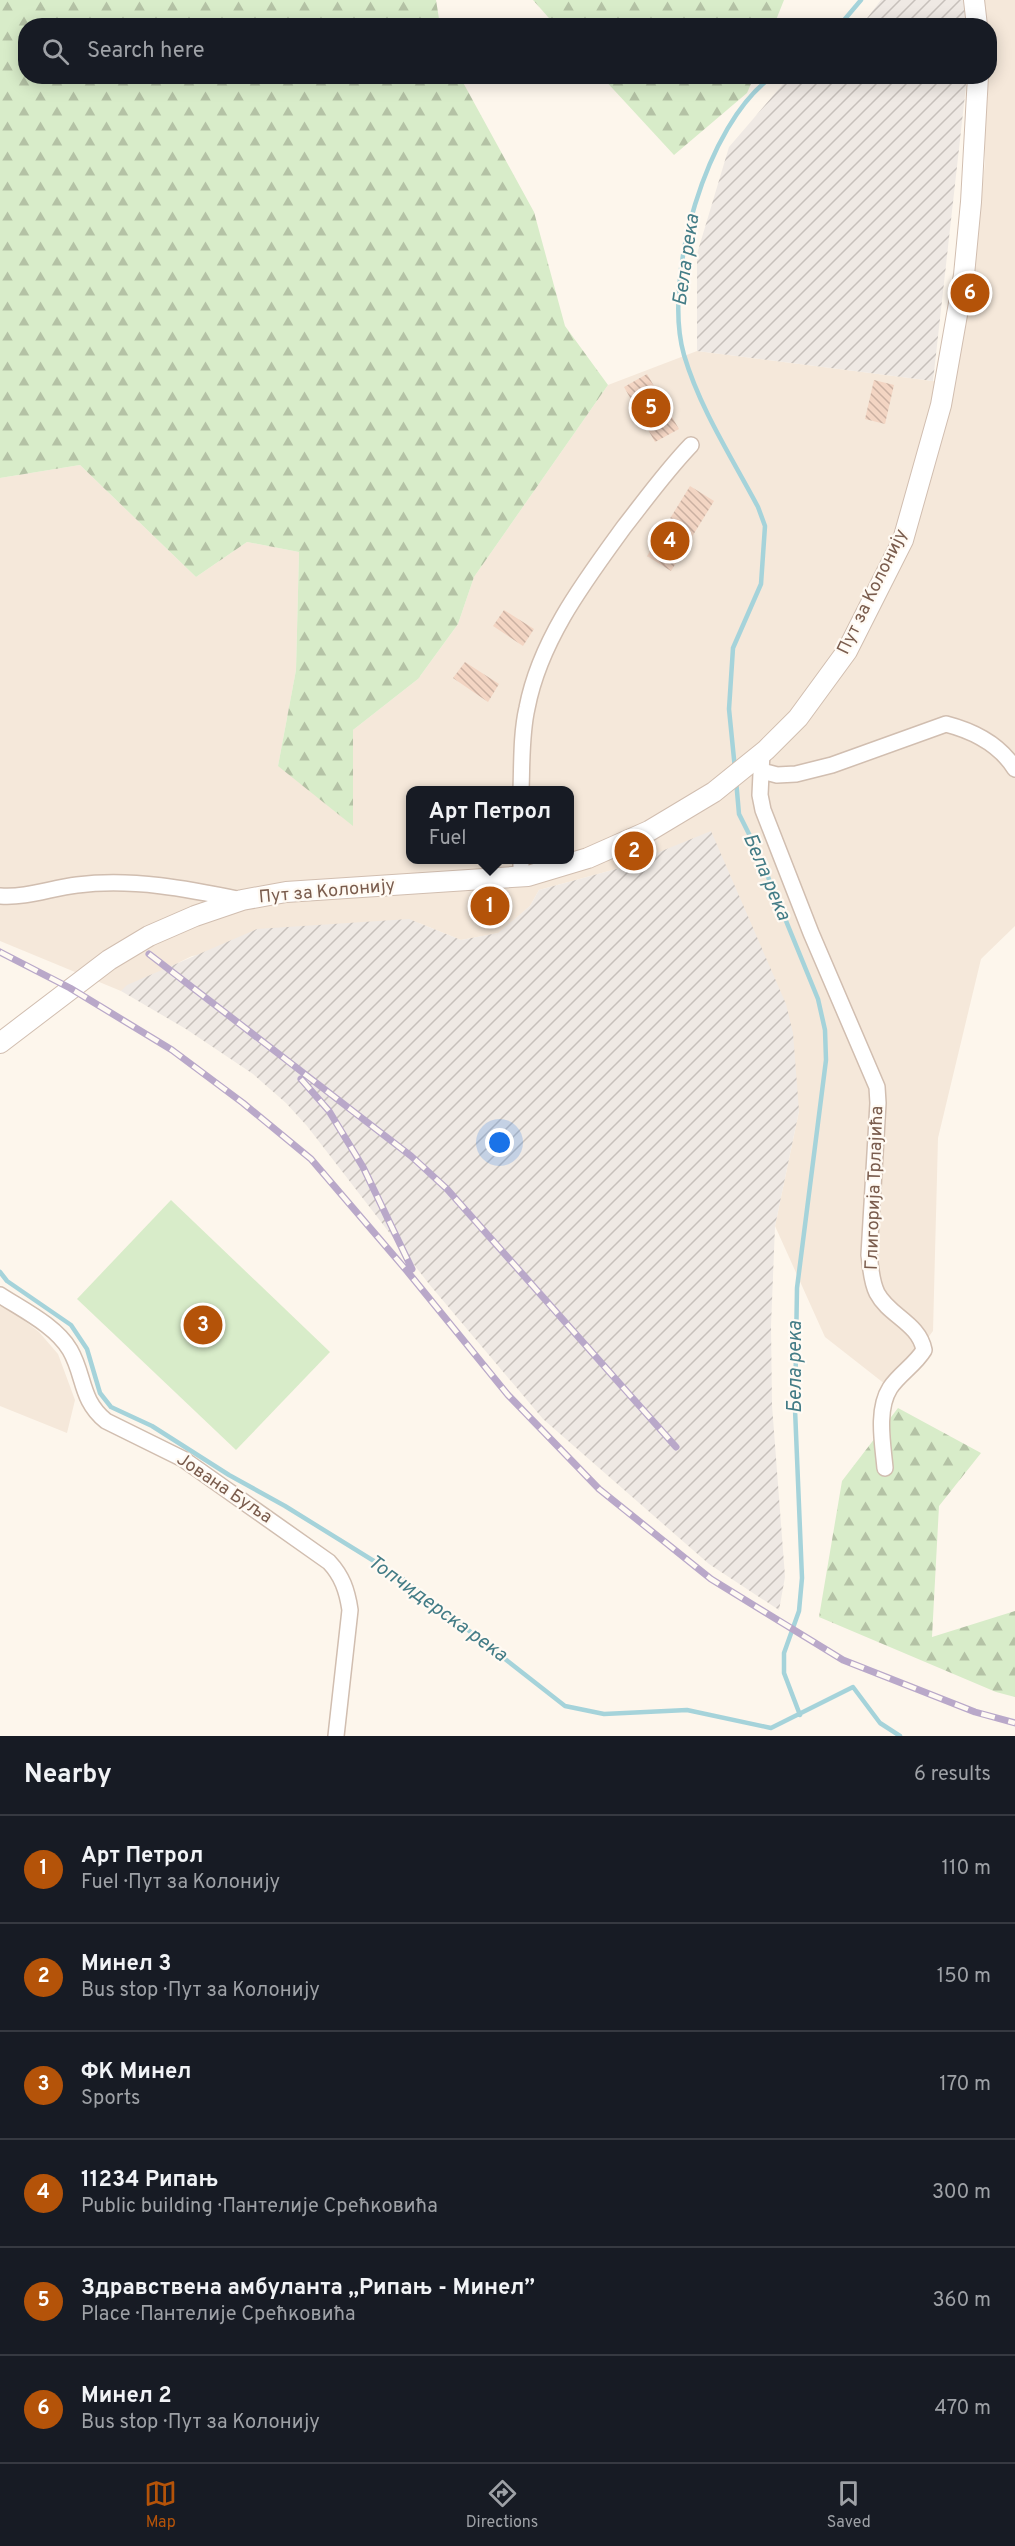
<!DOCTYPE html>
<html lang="en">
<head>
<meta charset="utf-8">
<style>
  :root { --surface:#171b24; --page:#242831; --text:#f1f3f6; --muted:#9ea1a6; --line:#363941; --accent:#b45309 }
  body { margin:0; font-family:Overpass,sans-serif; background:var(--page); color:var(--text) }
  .you { position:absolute; left:500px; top:1143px; width:21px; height:21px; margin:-15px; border:4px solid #fff; border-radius:50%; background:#1a73e8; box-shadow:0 0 0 9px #1a73e833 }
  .badge { display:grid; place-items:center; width:39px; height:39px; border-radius:50%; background:var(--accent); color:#fff; font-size:20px; font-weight:700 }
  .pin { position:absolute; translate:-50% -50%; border:3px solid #fff; box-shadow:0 2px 6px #0006 }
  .popup { position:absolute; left:406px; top:786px; width:168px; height:78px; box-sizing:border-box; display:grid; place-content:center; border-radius:12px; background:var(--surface); filter:drop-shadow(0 2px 4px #0005); font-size:20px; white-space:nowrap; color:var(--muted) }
  .popup b { font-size:22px; color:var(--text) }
  .popup::after { content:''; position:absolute; left:50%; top:100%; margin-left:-12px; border:12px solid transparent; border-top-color:var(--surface) }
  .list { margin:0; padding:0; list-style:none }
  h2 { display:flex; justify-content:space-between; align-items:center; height:78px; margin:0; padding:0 24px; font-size:26px }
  h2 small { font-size:20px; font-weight:400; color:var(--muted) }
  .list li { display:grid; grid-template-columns:39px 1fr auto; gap:18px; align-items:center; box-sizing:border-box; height:108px; padding:0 24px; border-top:2px solid var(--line) }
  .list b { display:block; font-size:22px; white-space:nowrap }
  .list p { margin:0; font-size:20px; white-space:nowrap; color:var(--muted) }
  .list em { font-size:20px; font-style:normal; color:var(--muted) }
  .icon { flex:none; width:33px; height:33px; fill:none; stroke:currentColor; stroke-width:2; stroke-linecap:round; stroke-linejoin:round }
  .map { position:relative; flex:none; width:1015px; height:1736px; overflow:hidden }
  .search { position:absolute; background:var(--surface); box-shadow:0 3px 15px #0003; left:18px; right:18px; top:18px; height:66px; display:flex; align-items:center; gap:15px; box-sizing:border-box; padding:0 21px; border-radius:24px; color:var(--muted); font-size:22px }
  .sheet { height:726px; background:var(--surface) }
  nav { display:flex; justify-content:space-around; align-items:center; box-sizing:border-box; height:84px; border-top:2px solid var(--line); background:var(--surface); font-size:16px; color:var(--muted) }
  nav a { display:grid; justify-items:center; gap:3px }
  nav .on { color:var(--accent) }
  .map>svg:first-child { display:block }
  .residential { fill:#f5e8da; fill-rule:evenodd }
  .industrial { fill:url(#industrial-furrows) }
  .forest { fill:url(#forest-firs) }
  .park { fill:#d8ecc9 }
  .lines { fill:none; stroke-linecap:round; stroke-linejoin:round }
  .stream { stroke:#a5d3da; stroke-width:4.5 }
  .building { fill:url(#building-back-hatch) }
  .minor-casing { stroke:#d1beb0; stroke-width:18 }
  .tertiary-casing { stroke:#d1beb0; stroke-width:22 }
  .minor { stroke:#fff; stroke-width:15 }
  .tertiary { stroke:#fff; stroke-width:20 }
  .rail-casing { stroke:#b9a8c9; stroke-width:7 }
  .rail { stroke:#fffaf3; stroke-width:4.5; stroke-dasharray:14; stroke-linecap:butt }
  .labels { text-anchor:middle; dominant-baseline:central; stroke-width:4.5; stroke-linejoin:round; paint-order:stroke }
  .street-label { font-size:18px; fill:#7a5c4d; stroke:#fffaf3 }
  .water-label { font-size:20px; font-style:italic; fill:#437c86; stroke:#fffaf3 }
</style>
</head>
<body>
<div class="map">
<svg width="1015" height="1736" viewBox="0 0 1015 1736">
  <defs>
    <pattern id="industrial-furrows" width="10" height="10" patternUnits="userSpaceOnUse" patternTransform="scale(1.5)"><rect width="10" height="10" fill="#efe9e4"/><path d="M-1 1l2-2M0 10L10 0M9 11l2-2" fill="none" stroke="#c7c0bb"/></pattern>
    <pattern id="forest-firs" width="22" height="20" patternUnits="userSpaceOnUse" patternTransform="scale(1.5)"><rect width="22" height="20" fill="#d8ecc9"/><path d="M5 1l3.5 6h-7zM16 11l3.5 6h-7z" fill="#b4c2a5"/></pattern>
    <pattern id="building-back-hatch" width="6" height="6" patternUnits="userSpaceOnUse" patternTransform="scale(1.5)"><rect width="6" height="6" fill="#f3d5c3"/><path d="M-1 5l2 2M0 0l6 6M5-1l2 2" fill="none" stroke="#cab0a1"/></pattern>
  </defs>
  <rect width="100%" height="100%" fill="#fdf6ec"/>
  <path class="residential" d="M980 0H1015V926L981 959 938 1138 933 1331 890 1388 825 1337 775 1226 799 1111 620 868 539 890 530 906 499 933 461 940 419 923 192 956 121 991 0 941V478L80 465 196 577 247 542 299 552 296 670 278 766 353 730 418 679 458 624 474 577 608 385 697 351 933 381 953 388 974 261 985 163V77L990 76V26L982 25ZM410 790H570V860H410Z
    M0 1302 39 1332 58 1354 75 1400 67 1433 0 1406Z"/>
  <path class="industrial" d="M881 0H965L968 25 861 26Z
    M794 76 967 77 933 381 697 351V254L729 147 783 84Z
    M711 831 786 1004 793 1033 799 1111 775 1226 771 1326 772 1405 785 1577 779 1610 709 1564 543 1419 429 1284 307 1126 286 1103 253 1074 186 1029 121 991 127 985 257 929 409 919 461 940 498 933 530 906 539 890 620 868Z"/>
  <path class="forest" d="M0 0H436L440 25 26 26V76L460 77 534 212 565 326 608 385 474 577 458 624 418 679 353 730V826L278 766 296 670 299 552 247 542 196 577 80 465 0 478Z
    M533 0H784L774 25 556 26Z
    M602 77H754L747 93 674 155Z
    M898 1408 981 1453 939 1506 932 1637 1015 1611V1697L996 1692 819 1617 842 1481Z"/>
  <path class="park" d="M171 1200 330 1352 236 1450 77 1299Z"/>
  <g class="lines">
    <path class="stream" d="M839 26 861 0
      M735 769 729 709 733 648 761 584 765 526 758 507C732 458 700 409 684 355 662 279 706 122 773 76
      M736 780 739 814 757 850 818 999 825 1030 826 1060 797 1288 795 1409 802 1578 799 1611 784 1653V1673L800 1715
      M0 1272 7 1281 71 1325 87 1349 100 1393 111 1407 152 1426 229 1475 285 1506 403 1579 565 1706 604 1714 687 1710 771 1728 853 1687 880 1723 900 1736"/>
  </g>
  <path class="building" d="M647 374 679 429 655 442 624 387Z
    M874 380 894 385 885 424 865 419Z
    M690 486 714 501 671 571 647 556Z
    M504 610 534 629 523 646 493 626Z
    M465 662 499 684 488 702 453 678Z"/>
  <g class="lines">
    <defs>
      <path id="minor" d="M762 752 760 795 763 810 811 933 877 1087 878 1103 869 1255C871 1268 871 1281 877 1293 889 1316 919 1323 924 1350 915 1365 899 1374 890 1388 876 1410 883 1445 885 1468
        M762 771 777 775 796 774 832 765 946 724C973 731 1000 745 1015 769
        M521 790C522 764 521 734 527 708 540 640 584 582 624 527 646 499 666 471 691 445
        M521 860V877
        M0 896C27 898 51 888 77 885 133 878 188 889 242 900
        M0 1295C23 1310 56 1326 70 1350 85 1376 80 1400 106 1421L183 1459 329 1562C342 1576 347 1590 350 1610L336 1736"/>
      <path id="tertiary" d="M974 0 977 26
        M0 1043 109 960 149 936 195 916 242 900 286 892 528 876 588 858 649 831 714 792 766 750 798 718 847 651 903 540 941 405 964 275 971 202 978 76"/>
    </defs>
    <use href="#minor" class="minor-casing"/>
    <use href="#tertiary" class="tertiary-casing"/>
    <use href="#minor" class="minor"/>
    <use href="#tertiary" class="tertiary"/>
    <defs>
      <path id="rail" d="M0 952 70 988 172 1050 243 1103 311 1159 407 1271 508 1395 599 1489 711 1579 843 1660 975 1712 1015 1723
        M149 954 411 1156 447 1189 676 1447
        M301 1079 329 1111 363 1167 412 1269"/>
    </defs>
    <use href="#rail" class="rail-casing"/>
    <use href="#rail" class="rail"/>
  </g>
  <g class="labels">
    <g class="street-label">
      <text transform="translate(873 592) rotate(-64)">Пут за Колонију</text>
      <text transform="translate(327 892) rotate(-5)">Пут за Колонију</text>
      <text transform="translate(875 1188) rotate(-88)">Глигорија Трлајића</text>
      <text transform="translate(224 1489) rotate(34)">Јована Буља</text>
    </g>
    <g class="water-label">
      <text transform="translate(687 260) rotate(-82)">Бела река</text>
      <text transform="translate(766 877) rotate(67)">Бела река</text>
      <text transform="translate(796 1367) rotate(-90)">Бела река</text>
      <text transform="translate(437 1609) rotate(36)">Топчидерска река</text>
    </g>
  </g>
</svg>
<div class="you"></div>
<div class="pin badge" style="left:490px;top:906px">1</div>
<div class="popup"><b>Арт Петрол</b>Fuel</div>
<div class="pin badge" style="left:634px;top:851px">2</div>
<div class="pin badge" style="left:203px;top:1325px">3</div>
<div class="pin badge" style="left:670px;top:541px">4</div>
<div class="pin badge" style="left:651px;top:408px">5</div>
<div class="pin badge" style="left:970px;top:293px">6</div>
<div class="search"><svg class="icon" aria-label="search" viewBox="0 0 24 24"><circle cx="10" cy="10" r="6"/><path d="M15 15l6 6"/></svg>Search here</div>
</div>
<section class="sheet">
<h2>Nearby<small>6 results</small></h2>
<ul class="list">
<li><span class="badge">1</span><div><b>Арт Петрол</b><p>Fuel · Пут за Колонију</p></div><em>110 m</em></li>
<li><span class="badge">2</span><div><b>Минел 3</b><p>Bus stop · Пут за Колонију</p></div><em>150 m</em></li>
<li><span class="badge">3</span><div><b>ФК Минел</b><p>Sports</p></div><em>170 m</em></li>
<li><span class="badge">4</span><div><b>11234 Рипањ</b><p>Public building · Пантелије Срећковића</p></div><em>300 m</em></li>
<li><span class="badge">5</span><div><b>Здравствена амбуланта „Рипањ - Минел”</b><p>Place · Пантелије Срећковића</p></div><em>360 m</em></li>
<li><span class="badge">6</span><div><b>Минел 2</b><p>Bus stop · Пут за Колонију</p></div><em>470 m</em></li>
</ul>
</section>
<nav>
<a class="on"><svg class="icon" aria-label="map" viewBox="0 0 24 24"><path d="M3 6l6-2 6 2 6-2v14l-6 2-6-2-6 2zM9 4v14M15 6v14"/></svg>Map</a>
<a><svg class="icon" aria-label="directions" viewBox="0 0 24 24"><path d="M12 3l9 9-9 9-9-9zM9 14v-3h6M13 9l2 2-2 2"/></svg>Directions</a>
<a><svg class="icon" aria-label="saved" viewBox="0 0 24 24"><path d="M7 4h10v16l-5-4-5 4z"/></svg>Saved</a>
</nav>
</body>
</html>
